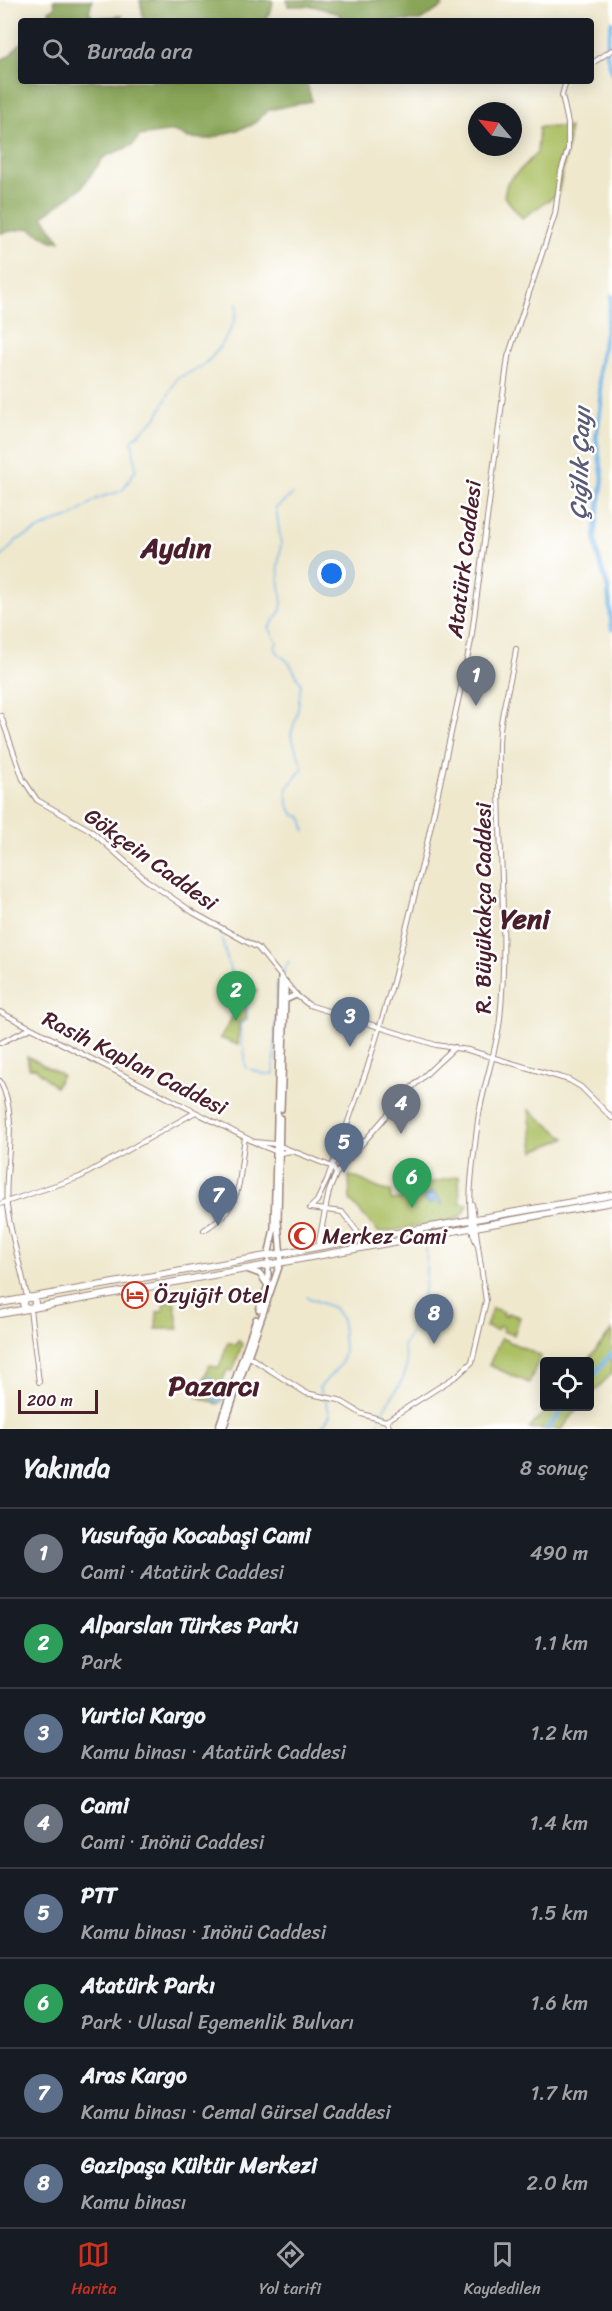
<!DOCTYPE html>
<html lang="tr">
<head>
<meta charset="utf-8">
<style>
  :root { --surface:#171b24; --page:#242831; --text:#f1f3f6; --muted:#9ea1a6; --line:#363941; --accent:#c8321e }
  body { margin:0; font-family:Sriracha,sans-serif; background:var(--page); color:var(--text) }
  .controls { position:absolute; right:18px; bottom:18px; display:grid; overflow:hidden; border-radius:6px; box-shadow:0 3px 15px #0003 }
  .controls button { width:54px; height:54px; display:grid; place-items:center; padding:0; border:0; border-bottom:2px solid var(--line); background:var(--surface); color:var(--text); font:30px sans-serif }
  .compass { position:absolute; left:468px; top:102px; width:54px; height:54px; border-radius:50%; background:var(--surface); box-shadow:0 3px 15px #0003; rotate:299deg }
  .scale { position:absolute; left:18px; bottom:15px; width:80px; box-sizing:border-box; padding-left:6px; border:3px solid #4a1f2b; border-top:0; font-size:16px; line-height:21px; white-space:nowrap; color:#4a1f2b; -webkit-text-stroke:4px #fff; paint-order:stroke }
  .you { position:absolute; left:332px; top:574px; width:21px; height:21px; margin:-15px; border:4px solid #fff; border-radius:50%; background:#1a73e8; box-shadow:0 0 0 9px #1a73e833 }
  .badge { display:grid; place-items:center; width:39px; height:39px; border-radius:50%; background:var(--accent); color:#fff; font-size:20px; font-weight:700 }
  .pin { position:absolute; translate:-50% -50px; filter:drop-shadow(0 2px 3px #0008) }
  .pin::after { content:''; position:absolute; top:32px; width:21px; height:18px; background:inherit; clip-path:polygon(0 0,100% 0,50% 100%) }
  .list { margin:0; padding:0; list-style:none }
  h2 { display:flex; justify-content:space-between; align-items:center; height:78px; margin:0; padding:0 24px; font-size:26px }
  h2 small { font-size:20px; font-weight:400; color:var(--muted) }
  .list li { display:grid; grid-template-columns:39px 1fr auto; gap:18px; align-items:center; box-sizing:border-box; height:90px; padding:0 24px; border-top:2px solid var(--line) }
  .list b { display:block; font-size:22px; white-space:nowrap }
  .list p { margin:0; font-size:20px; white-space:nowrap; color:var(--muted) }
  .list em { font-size:20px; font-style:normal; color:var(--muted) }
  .icon { flex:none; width:33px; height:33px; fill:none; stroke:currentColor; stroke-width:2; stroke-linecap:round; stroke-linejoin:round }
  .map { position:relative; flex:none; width:612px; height:1429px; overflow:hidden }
  .search { position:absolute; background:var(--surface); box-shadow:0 3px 15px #0003; left:18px; right:18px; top:18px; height:66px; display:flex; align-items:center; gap:15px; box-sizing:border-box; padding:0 21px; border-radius:6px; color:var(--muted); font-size:22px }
  .sheet { height:798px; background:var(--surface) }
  nav { display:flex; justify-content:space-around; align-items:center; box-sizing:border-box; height:84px; border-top:2px solid var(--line); background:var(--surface); font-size:16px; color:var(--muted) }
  nav a { display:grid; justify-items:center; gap:3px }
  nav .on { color:var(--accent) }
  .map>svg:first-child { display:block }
  .green { fill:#acbf63; stroke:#7b6f47; stroke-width:1.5 }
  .forest { fill:#89a659; stroke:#6a6242; stroke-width:1.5 }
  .water { fill:#72b5e7; stroke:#5e6a89; stroke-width:1.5 }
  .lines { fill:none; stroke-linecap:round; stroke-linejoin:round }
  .stream { stroke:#72b5e7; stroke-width:1.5 }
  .canal { stroke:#72b5e7; stroke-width:3 }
  .river { stroke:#72b5e7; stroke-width:4.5 }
  .minor-casing { stroke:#9c847c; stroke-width:6 }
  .major-casing { stroke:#9c847c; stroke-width:8 }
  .highway-casing { stroke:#9c847c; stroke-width:8 }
  .minor { stroke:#fff; stroke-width:4 }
  .major { stroke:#fff; stroke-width:5 }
  .highway { stroke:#fff; stroke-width:6 }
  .labels { text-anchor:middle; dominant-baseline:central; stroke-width:5; stroke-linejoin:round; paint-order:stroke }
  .street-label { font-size:22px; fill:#4a1f2b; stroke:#fff }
  .poi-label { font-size:22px; fill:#4a1f2b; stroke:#fff; text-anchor:start }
  .water-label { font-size:24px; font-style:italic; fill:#5a5b76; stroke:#fff }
  .district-label { font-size:28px; font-weight:bold; fill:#4a1f2b; stroke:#fff }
</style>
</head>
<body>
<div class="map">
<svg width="612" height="1429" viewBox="0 0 612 1429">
  <rect width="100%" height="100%" fill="#fff"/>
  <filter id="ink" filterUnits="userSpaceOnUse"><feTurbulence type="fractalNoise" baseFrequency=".0167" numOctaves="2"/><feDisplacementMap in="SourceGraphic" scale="12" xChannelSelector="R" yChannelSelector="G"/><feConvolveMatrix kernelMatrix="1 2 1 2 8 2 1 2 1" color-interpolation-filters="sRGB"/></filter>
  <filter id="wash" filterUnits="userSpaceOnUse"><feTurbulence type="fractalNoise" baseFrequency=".008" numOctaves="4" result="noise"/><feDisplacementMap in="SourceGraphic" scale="24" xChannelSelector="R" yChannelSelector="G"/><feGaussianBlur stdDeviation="1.35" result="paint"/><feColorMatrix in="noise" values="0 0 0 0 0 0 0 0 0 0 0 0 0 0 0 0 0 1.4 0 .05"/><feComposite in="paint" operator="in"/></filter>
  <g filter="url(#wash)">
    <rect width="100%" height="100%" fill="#efe8cd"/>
    <path class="green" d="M539 127H569V138L558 194 522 218 504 196 507 183 537 153Z
      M241 973 257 991 250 996 236 982Z
      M244 998 246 1019 239 1023 238 1045 220 1038Z
      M27 1056 62 1075 55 1087 35 1068H29Z
      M529 1110 566 1138 534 1151Z
      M349 1176C365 1178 375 1191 391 1191V1200L416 1198 414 1187 459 1176 460 1203 468 1204 464 1213 457 1219 379 1233 350 1200Z
      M174 1300 179 1329H156L157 1312 163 1311 164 1301Z
      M492 1308 504 1312 503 1315 506 1316 508 1313 520 1317 514 1335 502 1331 503 1327 499 1326 497 1330 486 1327Z
      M612 1330V1373L590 1396V1362L587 1361Z
      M501 1338 541 1356 529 1383 489 1365Z
      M238 1340 242 1344 233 1371 227 1370 217 1395 223 1398 218 1404 198 1397 209 1365 219 1368 228 1342 236 1345Z
      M548 1407V1406L579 1407 562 1429H529Z"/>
    <path class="forest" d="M54 0H92L89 12 94 18 123 16 115 21H39L51 19 49 11 55 7Z
      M140 0H271L273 2 271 11 264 21H144Z
      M287 0H438L443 6 420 21H329L339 18 340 14 313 6H288Z
      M21 43V81H306L312 101 269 110 252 125 209 139 187 138 174 131 139 136 133 145 104 157 81 188 43 216 60 241H52L29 228 0 233V60L9 56Z"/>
    <path class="water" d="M433 1192 442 1201V1205L436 1201 429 1204 425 1201 424 1197Z"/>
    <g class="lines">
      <path class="stream" d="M293 494 276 508 281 544 278 567 282 603 281 610 269 628 277 642 275 648C279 656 283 657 288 662 295 669 295 676 301 683L298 710 291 735 303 768 287 788 288 805 294 815 302 817 305 832
        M0 559 17 540 57 521 73 516 98 498 122 491 136 469 132 440 157 417 177 378C186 374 195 371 203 365 218 354 239 322 237 303
        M221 936 230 970 247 992V1020L240 1024 242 1045
        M282 974 289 961
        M244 1048 246 1069
        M250 1069 263 1074H274L277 983
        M307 1297 334 1308 342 1320 344 1352 341 1364 319 1388 322 1394
        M380 1417C387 1399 402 1387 406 1370 408 1362 404 1353 403 1346 422 1315 428 1284 426 1248
        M321 1429 330 1415 325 1398
        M377 1429 379 1421"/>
      <path class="canal" d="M211 1377 205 1382C204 1393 211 1399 221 1402"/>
      <path class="river" d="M612 22 606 49 612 74
        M612 296 599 369 601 404 596 438 603 478 595 535 598 556 608 588 612 629
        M590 1379 612 1353
        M547 1429 566 1406"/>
    </g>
  </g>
  <g filter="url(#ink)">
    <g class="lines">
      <defs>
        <path id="minor" d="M591 64 612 50
          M1 716 23 779 37 800 90 830 146 880 194 913 258 948 296 995 309 1005 436 1045 468 1050 569 1080 581 1087 612 1118
          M0 1012 262 1146 280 1153 292 1151
          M0 1043 31 1028
          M0 1081C20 1118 3 1166 7 1206 11 1237 21 1267 27 1297
          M255 1142 275 1144 333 1167 336 1174 329 1191 318 1246
          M336 1174 407 1092 455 1047
          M0 1204 80 1177 194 1113
          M310 1208 317 1201 327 1180 367 1069 393 982 424 857 471 641 508 357 555 214 561 171 568 149V123L562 95 566 81
          M310 1208 342 1212 357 1231 360 1239
          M323 1228 331 1244
          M204 1230C246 1204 237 1182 245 1138
          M478 1245C462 1222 475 1149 478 1120 483 1086 496 1053 500 1019 509 928 497 837 499 747 499 713 512 681 516 649
          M30 1309 39 1382
          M248 1356 306 1393 339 1400 362 1414 386 1421 391 1429
          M386 1421 458 1375 472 1362 486 1301 472 1204"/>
        <path id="major" d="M285 1000V982
          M281 1109 285 1000 296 995
          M280 1118 278 1221 281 1258
          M268 1257 274 1228 281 978
          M249 1270 260 1274 267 1284
          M259 1310 268 1285V1262
          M218 1429 256 1319
          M223 1429 281 1261"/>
        <path id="highway" d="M23 1303a6 6 0 1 1 12 0a6 6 0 1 1-12 0Z
          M0 1303 612 1195
          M0 1314 612 1202"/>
      </defs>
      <use href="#minor" class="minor-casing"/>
      <use href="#major" class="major-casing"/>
      <use href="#highway" class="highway-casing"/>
      <use href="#minor" class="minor"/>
      <use href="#major" class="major"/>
      <use href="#highway" class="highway"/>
    </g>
  </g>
  <defs>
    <symbol id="mosque-ring" viewBox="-11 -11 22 22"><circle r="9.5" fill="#fff" stroke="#c8321e" stroke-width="1.5"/><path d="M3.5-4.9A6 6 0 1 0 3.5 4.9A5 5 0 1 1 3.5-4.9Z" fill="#c8321e"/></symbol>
    <symbol id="hotel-ring" viewBox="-11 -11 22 22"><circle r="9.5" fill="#fff" stroke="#c8321e" stroke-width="1.5"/><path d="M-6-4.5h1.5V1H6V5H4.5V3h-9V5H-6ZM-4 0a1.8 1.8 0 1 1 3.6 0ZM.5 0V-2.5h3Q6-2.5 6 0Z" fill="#c8321e"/></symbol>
  </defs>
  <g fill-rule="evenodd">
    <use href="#mosque-ring" x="287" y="1221" width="30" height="30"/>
    <use href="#hotel-ring" x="120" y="1280" width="30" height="30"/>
  </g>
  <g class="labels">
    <g class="street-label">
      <text transform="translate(464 559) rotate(-83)">Atatürk Caddesi</text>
      <text transform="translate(151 859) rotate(36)">Gökçein Caddesi</text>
      <text transform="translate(483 908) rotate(-90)">R. Büyükakça Caddesi</text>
      <text transform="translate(135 1063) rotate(27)">Rasih Kaplan Caddesi</text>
    </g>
    <g class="poi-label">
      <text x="322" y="1236">Merkez Cami</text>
      <text x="154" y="1295">Özyiğit Otel</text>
    </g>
    <g class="water-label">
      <text transform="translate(580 463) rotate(-88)">Çığlık Çayı</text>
    </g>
    <g class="district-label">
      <text x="176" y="547">Aydın</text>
      <text x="525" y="918">Yeni</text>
      <text x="214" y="1385">Pazarcı</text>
    </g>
  </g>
</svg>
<div class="controls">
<button><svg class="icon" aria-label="locate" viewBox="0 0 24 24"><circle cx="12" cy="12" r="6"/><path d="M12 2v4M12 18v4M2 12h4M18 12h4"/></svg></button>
</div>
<svg class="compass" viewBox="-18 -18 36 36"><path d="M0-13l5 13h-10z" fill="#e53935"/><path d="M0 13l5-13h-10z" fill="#9ea1a6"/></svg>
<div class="scale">200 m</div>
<div class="you"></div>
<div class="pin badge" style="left:476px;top:706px;background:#6b7280">1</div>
<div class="pin badge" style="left:236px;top:1021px;background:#2e9e5b">2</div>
<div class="pin badge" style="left:350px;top:1047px;background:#5c6f8a">3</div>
<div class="pin badge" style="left:401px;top:1134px;background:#6b7280">4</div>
<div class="pin badge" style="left:344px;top:1173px;background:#5c6f8a">5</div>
<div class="pin badge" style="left:412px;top:1208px;background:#2e9e5b">6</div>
<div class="pin badge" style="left:218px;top:1226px;background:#5c6f8a">7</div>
<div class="pin badge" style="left:434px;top:1344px;background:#5c6f8a">8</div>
<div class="search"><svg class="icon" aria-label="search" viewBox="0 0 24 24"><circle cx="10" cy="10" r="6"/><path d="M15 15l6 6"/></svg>Burada ara</div>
</div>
<section class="sheet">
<h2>Yakında<small>8 sonuç</small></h2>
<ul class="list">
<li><span class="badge" style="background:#6b7280">1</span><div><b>Yusufağa Kocabaşi Cami</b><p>Cami · Atatürk Caddesi</p></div><em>490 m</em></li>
<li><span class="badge" style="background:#2e9e5b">2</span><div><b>Alparslan Türkes Parkı</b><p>Park</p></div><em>1.1 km</em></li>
<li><span class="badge" style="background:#5c6f8a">3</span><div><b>Yurtici Kargo</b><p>Kamu binası · Atatürk Caddesi</p></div><em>1.2 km</em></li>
<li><span class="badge" style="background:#6b7280">4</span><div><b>Cami</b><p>Cami · Inönü Caddesi</p></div><em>1.4 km</em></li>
<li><span class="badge" style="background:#5c6f8a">5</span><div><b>PTT</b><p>Kamu binası · Inönü Caddesi</p></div><em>1.5 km</em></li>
<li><span class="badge" style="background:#2e9e5b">6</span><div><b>Atatürk Parkı</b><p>Park · Ulusal Egemenlik Bulvarı</p></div><em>1.6 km</em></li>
<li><span class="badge" style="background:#5c6f8a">7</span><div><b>Aras Kargo</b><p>Kamu binası · Cemal Gürsel Caddesi</p></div><em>1.7 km</em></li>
<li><span class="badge" style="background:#5c6f8a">8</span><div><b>Gazipaşa Kültür Merkezi</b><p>Kamu binası</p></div><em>2.0 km</em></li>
</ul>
</section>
<nav>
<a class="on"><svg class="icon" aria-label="map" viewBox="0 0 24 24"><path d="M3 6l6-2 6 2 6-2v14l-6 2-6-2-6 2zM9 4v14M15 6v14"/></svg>Harita</a>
<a><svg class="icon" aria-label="directions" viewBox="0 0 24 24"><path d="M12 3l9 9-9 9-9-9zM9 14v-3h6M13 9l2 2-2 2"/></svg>Yol tarifi</a>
<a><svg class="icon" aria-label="saved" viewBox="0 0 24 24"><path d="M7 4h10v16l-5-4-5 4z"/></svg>Kaydedilen</a>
</nav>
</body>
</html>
